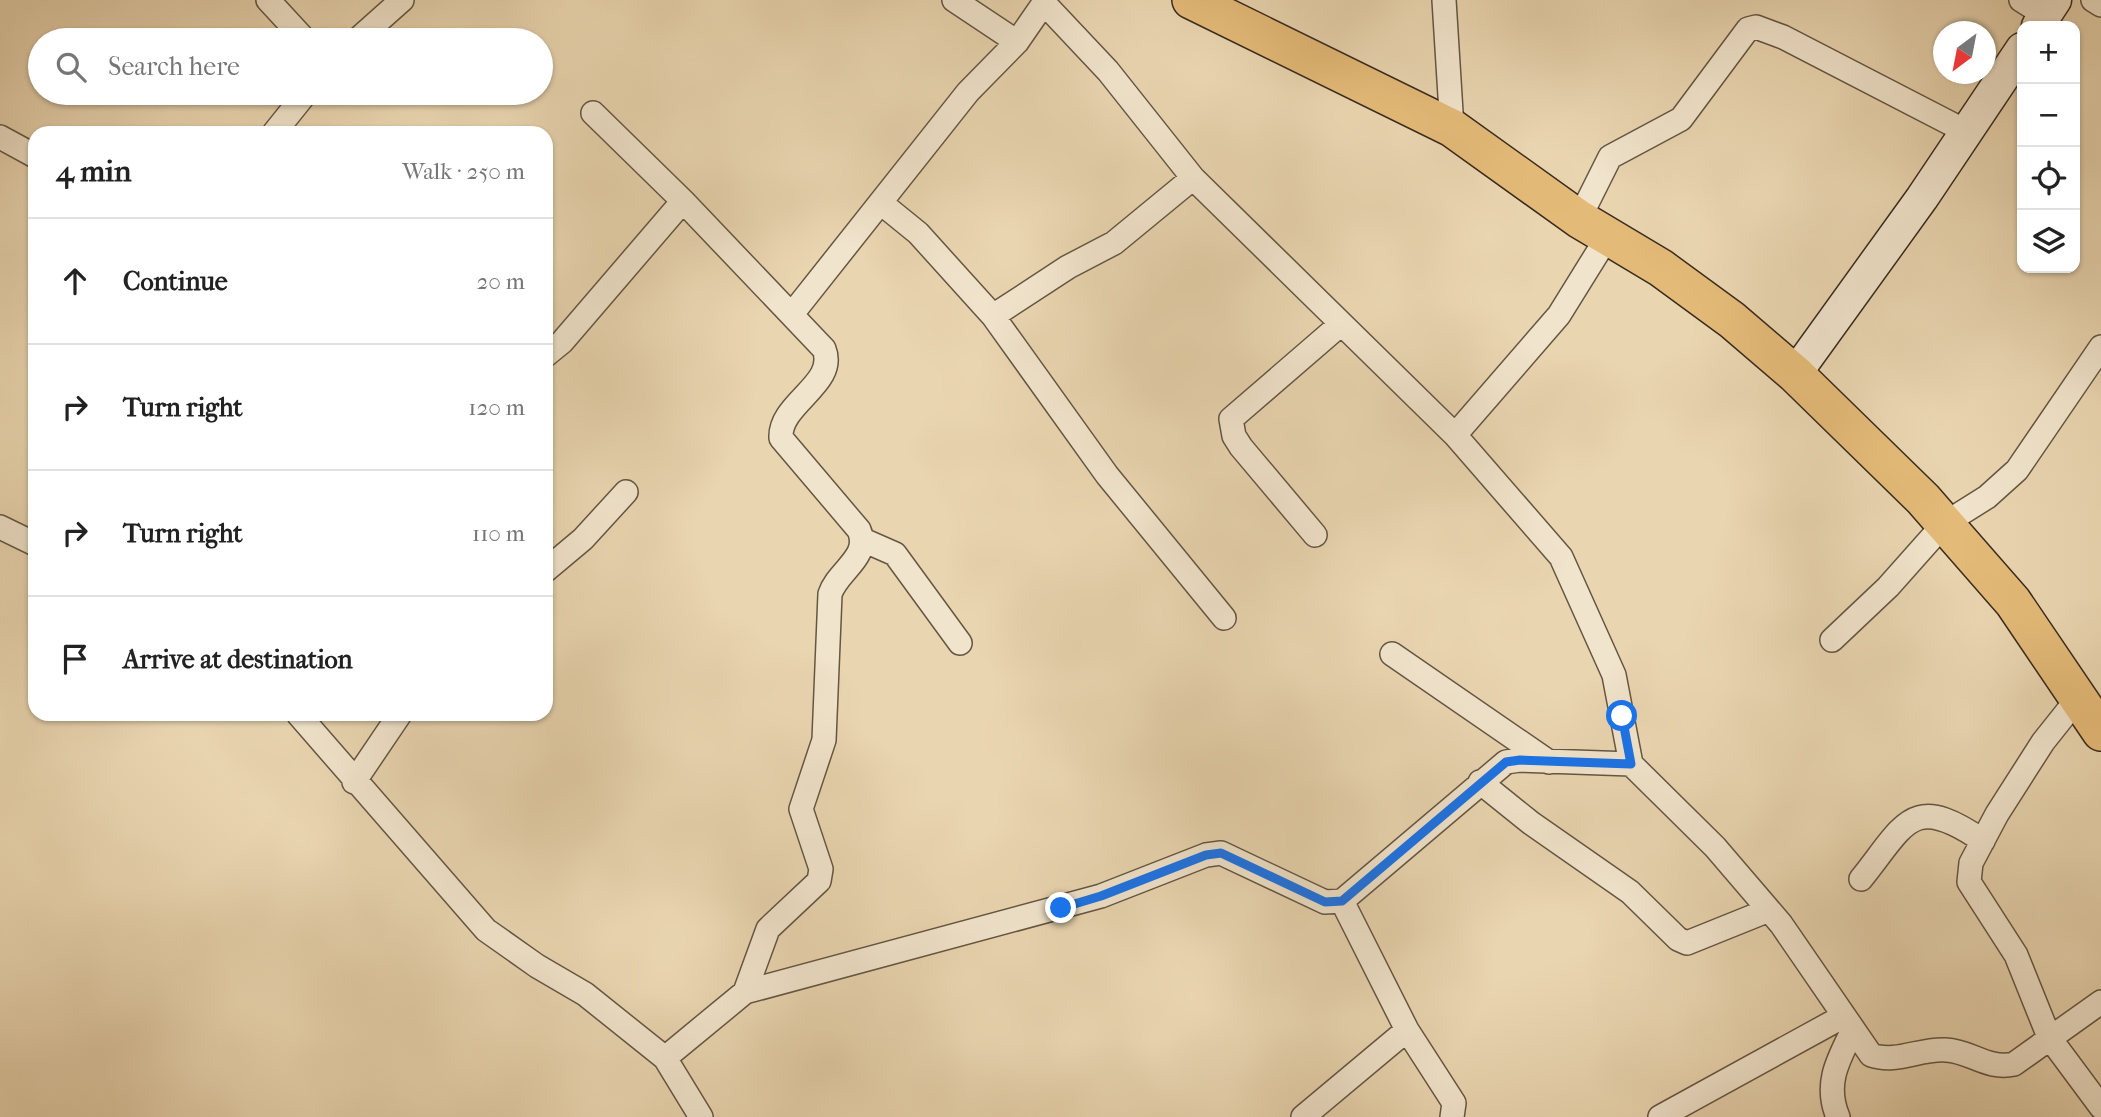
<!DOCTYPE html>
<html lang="en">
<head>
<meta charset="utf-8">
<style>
  :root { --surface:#fff; --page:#f2f2f2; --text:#222; --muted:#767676; --line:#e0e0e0 }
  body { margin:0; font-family:"IM FELL French Canon",serif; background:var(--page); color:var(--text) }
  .controls { position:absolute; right:21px; top:21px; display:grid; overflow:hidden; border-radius:14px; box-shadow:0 2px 5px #0004 }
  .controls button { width:63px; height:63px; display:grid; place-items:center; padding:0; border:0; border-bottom:2px solid var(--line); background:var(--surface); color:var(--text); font:35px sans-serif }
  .compass { position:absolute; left:1933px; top:21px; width:63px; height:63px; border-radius:50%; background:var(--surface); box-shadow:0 2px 5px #0004; rotate:212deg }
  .stop { position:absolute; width:21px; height:21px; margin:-16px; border:5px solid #1a73e8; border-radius:50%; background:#fff }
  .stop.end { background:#1a73e8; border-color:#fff; box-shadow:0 2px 7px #0008 }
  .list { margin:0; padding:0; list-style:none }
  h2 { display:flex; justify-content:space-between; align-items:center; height:91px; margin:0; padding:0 28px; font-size:30px }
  h2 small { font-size:23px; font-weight:400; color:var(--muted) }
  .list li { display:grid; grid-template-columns:46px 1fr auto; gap:21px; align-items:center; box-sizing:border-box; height:126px; padding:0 28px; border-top:2px solid var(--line) }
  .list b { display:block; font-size:26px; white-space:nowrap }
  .list em { font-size:23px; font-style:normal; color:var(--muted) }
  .icon { flex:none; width:38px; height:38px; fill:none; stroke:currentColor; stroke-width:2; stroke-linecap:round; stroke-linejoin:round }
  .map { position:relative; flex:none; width:2101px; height:1117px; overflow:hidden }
  .search { position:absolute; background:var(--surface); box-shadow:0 2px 5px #0004; left:28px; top:28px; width:525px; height:77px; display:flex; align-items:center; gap:18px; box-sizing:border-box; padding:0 24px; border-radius:38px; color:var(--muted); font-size:26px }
  .panel { position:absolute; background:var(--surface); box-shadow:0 2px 5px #0004; left:28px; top:126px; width:525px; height:595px; border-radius:21px }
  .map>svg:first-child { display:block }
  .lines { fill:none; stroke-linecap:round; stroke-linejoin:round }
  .street-casing { stroke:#645643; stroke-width:26 }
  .secondary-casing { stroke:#382b1f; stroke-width:35 }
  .primary-casing { stroke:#382b1f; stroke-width:40 }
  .street { stroke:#f1e4cc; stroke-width:23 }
  .secondary { stroke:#f1e4cc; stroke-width:32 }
  .primary { stroke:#e4ba78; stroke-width:37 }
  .route { stroke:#1a73e8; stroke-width:9 }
</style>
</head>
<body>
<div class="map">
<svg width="2101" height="1117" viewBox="0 0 2101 1117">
  <rect width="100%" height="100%" fill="#e9d5b0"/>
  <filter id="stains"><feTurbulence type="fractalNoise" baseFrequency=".00286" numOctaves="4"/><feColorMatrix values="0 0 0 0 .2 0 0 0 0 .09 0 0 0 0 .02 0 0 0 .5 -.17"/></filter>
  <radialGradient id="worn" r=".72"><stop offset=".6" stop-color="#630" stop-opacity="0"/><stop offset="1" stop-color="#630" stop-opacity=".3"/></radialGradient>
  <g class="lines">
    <defs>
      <path id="street" d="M268 0 305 40
        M954 0 1017 42
        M1444 0 1452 128
        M2021 0 2045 15
        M2093 0 2101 5
        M1044 3 1108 71 1193 178 1455 435 1561 557 1614 675 1631 764 1715 847 1781 924 1871 1055C1897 1064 1920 1048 1946 1050 1971 1051 1987 1070 2014 1064L2101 1002
        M357 40 402 0
        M593 113 683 201 824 349C838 384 779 403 781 438L859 530C871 557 838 570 830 594L824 740 801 809 821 869 819 881 768 929 745 992
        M274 133 306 93
        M0 137 35 156
        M881 203 918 233 993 316 1068 267 1114 243 1193 178
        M1579 219 1610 157 1681 119 1748 29 1756 27 1783 37 1967 132
        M792 314 968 92 1017 42 1046 0
        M993 316 1107 475 1224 618
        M546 355 562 342 683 201
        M1455 435 1559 315 1608 236
        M0 527 35 544
        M1315 535 1241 447 1234 436 1231 419 1341 324
        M863 540 895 554 960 643
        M546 570 583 539 626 492
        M1832 640 1888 587 1944 524 1987 497 2017 470 2101 347
        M1392 654 1549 762
        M2078 698 2043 742 1997 814 1971 863 1969 882 2016 955 2049 1037 2101 1107
        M298 714 486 930 537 966 585 994 665 1058 701 1117
        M354 782 400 714
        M1480 782 1531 823 1630 892 1678 939 1687 943 1769 910
        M1861 879C1906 823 1912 792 1983 841
        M1342 901 1407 1030 1454 1103 1452 1117
        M665 1058 745 992 1101 896 1206 855 1221 853 1325 902 1342 901 1506 762 1520 760 1631 764
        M1303 1117 1407 1030
        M1660 1117 1844 1016
        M1838 1117C1824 1084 1838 1060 1853 1030"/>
      <path id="secondary" d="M2038 26 2055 0
        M1795 374 1922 198 2022 49"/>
      <path id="primary" d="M1191 0 1452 128 1579 219 1661 268 1732 320 1795 374 1923 499 2013 602 2101 732"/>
    </defs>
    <use href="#street" class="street-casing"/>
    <use href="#secondary" class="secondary-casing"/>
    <use href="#primary" class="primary-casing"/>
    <use href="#street" class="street"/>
    <use href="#secondary" class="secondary"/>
    <use href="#primary" class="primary"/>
  </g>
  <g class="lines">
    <path class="route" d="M1061 908 1101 896 1206 855 1221 853 1325 902 1342 901 1506 762 1520 760 1631 764 1622 716"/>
  </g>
  <rect width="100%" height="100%" filter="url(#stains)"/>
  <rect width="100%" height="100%" fill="url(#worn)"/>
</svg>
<div class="controls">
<button>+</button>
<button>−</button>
<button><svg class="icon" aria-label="locate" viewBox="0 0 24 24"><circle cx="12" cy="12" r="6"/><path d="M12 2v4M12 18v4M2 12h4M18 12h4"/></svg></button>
<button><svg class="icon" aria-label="layers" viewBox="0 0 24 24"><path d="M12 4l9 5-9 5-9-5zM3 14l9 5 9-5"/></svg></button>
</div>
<svg class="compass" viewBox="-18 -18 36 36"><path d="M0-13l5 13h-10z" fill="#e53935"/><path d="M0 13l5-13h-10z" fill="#767676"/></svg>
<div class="stop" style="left:1622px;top:716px"></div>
<div class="stop end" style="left:1061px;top:908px"></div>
<div class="search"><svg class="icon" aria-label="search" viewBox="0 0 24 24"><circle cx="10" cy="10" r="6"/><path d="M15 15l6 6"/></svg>Search here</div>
<section class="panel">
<h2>4 min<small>Walk · 250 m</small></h2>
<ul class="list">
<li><svg class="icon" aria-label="ahead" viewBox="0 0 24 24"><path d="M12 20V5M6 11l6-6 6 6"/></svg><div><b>Continue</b></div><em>20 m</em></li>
<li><svg class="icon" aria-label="right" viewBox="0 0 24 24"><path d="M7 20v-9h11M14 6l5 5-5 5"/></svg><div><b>Turn right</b></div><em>120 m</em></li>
<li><svg class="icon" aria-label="right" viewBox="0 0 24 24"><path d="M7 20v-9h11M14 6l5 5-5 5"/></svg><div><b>Turn right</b></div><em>110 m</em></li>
<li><svg class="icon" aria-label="arrive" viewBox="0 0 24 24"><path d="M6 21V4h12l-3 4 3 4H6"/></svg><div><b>Arrive at destination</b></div></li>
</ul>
</section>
</div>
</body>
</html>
